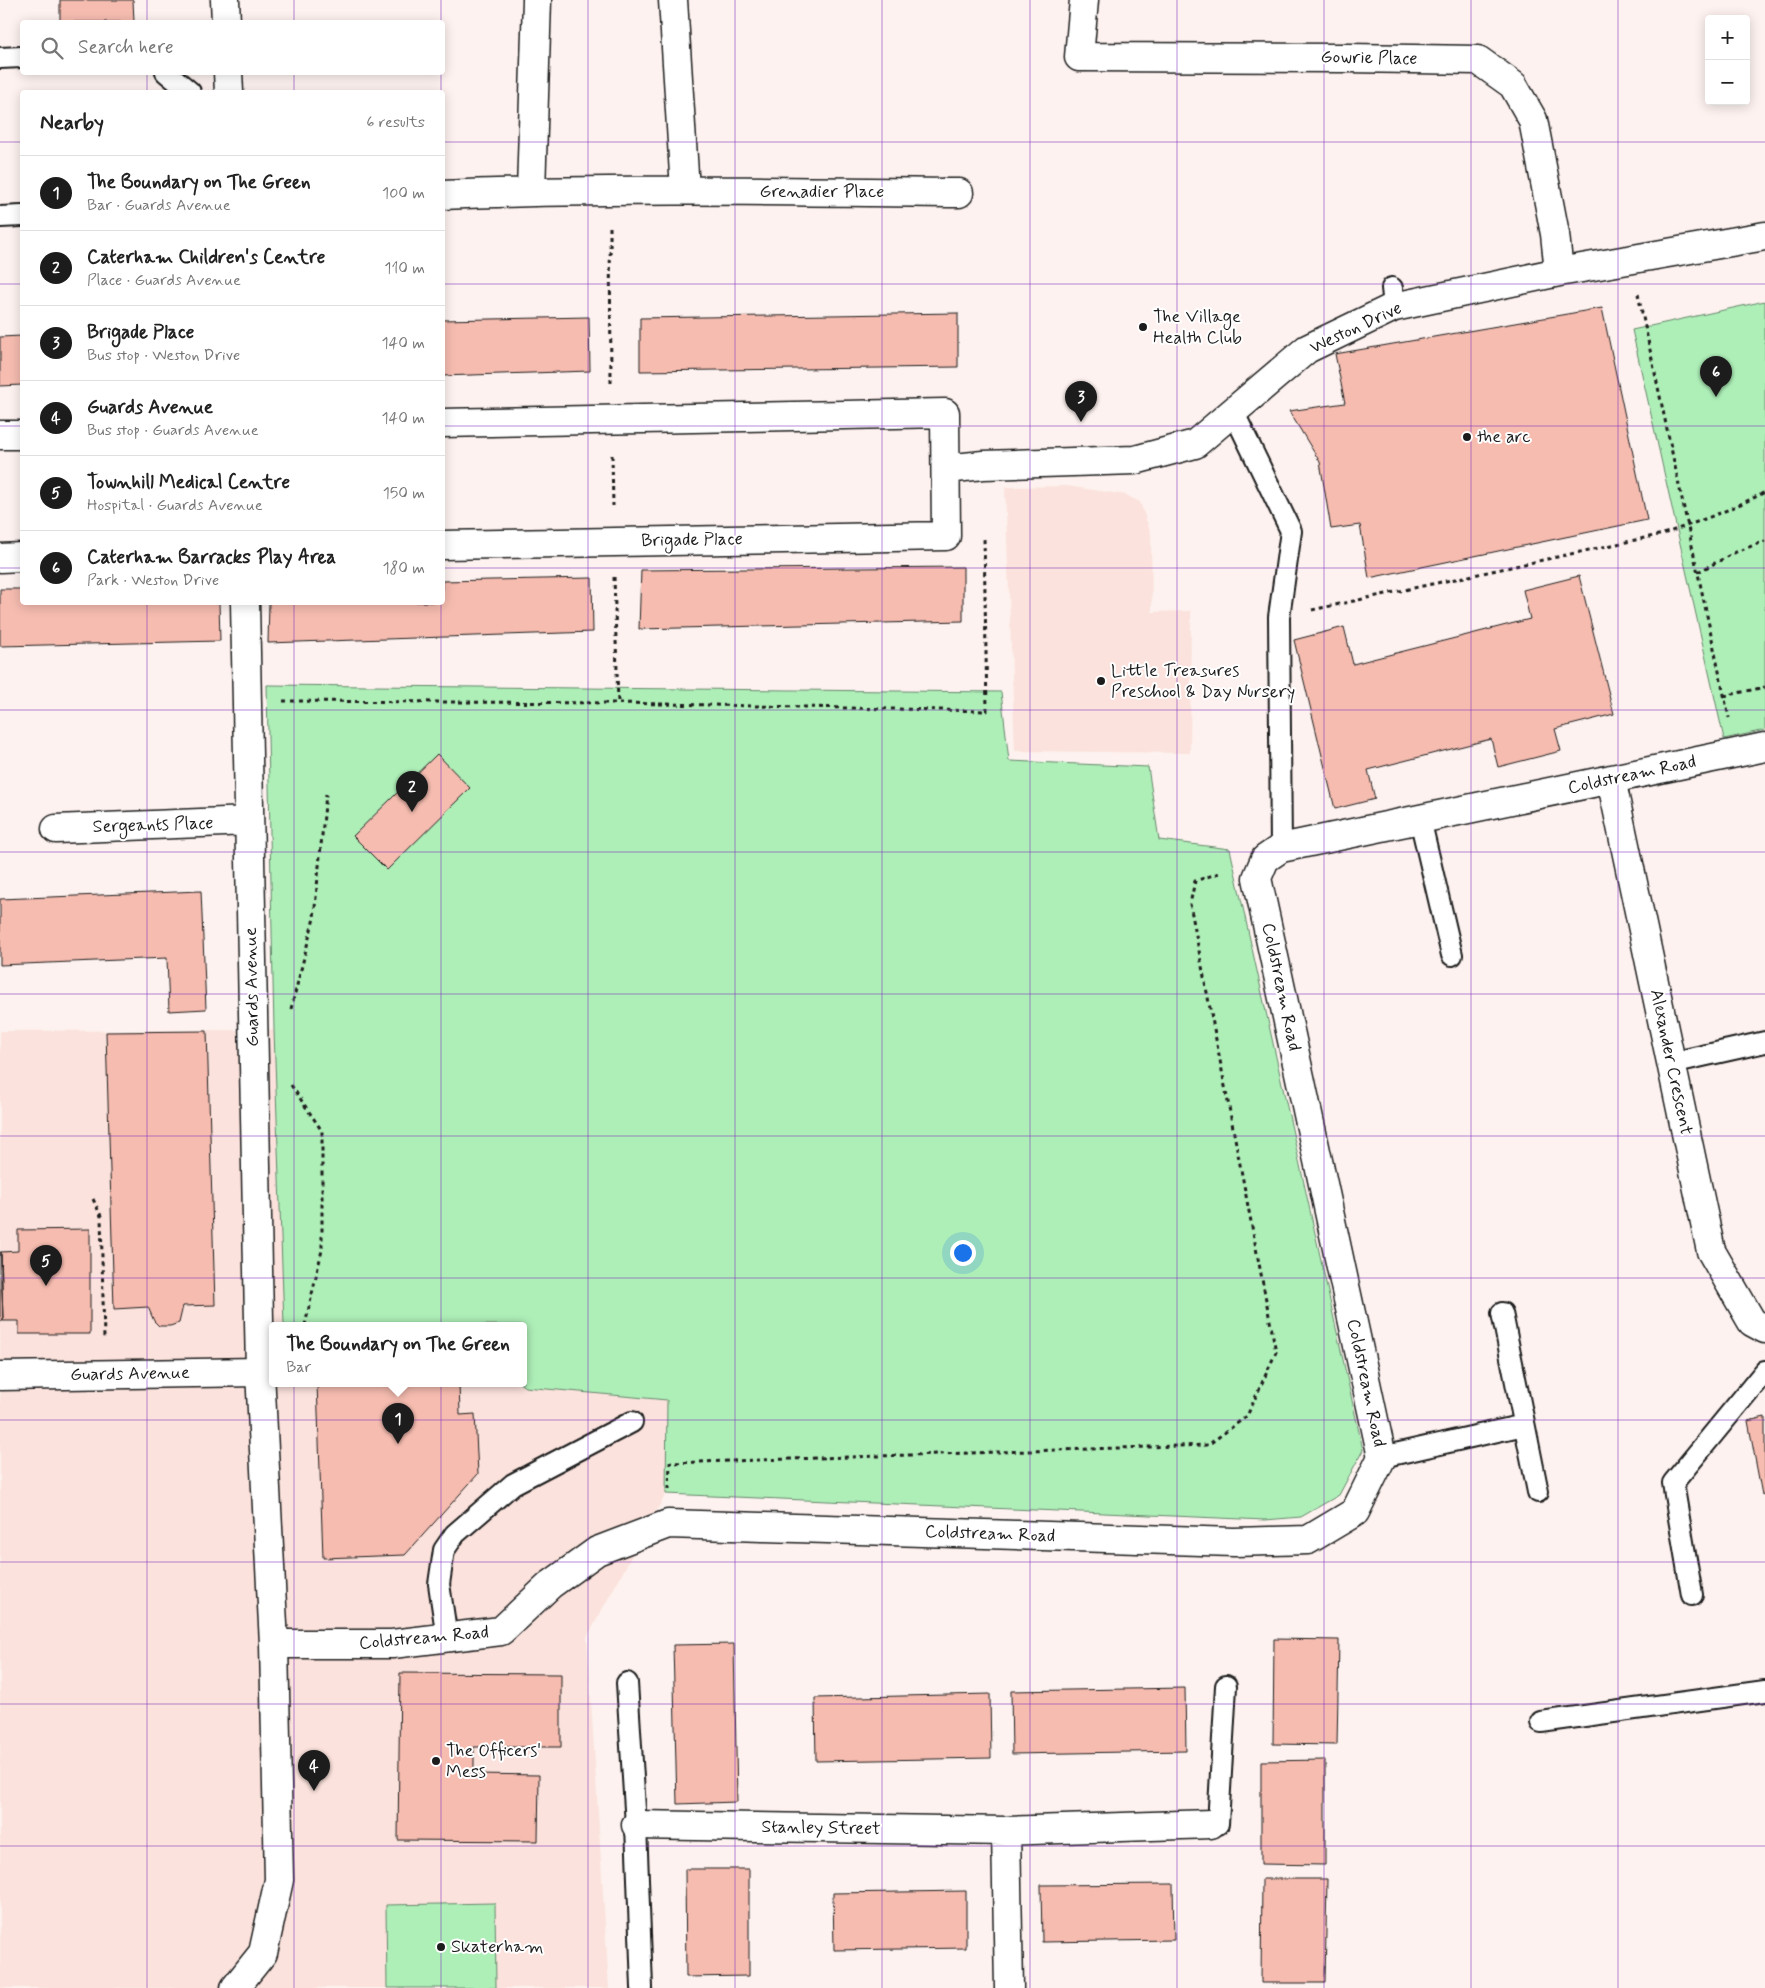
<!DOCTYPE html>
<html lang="en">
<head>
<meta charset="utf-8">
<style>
  :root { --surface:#fff; --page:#f6f6f6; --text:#222; --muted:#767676; --line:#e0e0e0; --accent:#1c1c1c }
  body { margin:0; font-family:Mynerve,sans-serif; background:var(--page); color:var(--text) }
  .controls { position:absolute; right:15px; top:15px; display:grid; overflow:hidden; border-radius:5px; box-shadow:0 2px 12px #0003 }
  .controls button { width:45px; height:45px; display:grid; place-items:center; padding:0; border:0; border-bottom:1px solid var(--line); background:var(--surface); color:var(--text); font:25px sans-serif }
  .you { position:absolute; left:962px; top:1252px; width:18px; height:18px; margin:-12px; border:4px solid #fff; border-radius:50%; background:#1a73e8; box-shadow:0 0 0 8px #1a73e833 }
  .badge { display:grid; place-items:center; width:32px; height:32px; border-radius:50%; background:var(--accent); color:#fff; font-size:16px; font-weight:700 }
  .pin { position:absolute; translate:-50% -41px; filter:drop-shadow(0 1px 2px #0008) }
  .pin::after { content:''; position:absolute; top:26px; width:18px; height:15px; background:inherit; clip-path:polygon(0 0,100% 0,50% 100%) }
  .popup { position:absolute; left:269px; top:1322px; width:258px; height:65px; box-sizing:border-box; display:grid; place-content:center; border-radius:5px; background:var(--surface); filter:drop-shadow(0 1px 4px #0005); font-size:16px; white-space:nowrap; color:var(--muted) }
  .popup b { font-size:19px; color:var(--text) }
  .popup::after { content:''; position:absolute; left:50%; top:100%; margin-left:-10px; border:10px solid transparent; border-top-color:var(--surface) }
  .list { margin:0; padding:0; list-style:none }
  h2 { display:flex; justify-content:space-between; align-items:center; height:65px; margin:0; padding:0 20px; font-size:21px }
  h2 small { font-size:16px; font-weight:400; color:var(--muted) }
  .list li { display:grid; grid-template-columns:32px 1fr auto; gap:15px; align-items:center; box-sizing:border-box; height:75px; padding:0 20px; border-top:1px solid var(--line) }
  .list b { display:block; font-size:19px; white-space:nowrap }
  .list p { margin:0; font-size:16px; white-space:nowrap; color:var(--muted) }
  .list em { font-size:16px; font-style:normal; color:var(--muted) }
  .icon { flex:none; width:28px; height:28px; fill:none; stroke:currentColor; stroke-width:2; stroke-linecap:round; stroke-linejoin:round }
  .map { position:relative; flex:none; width:1765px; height:1988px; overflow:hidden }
  .search { position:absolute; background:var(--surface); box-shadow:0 2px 12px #0003; left:20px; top:20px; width:425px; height:55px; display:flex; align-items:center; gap:12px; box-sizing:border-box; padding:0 18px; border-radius:5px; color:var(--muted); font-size:19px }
  .panel { position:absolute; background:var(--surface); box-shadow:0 2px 12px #0003; left:20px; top:90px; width:425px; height:515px; border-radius:5px }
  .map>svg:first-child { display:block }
  .built { fill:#fbe2dc }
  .green { fill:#aeefb8; stroke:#65866a }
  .building { fill:#f6bcb0; stroke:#1c1c1c }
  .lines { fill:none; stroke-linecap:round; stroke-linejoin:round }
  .service-casing { stroke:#1c1c1c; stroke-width:24 }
  .minor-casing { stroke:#1c1c1c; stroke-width:31 }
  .path { stroke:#1c1c1c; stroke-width:3; stroke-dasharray:4 4; stroke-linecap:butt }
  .service { stroke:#fff; stroke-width:20 }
  .minor { stroke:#fff; stroke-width:28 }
  .grid { fill:none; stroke:#7b2cbf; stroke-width:1; stroke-opacity:0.55 }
  .poi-dot { fill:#1c1c1c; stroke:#fff; stroke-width:2 }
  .labels { text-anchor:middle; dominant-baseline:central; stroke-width:4; stroke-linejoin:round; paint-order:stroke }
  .street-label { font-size:18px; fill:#1c1c1c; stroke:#fff }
  .poi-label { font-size:18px; fill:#1c1c1c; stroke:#fff; text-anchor:start }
</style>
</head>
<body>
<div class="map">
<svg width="1765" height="1988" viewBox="0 0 1765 1988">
  <rect width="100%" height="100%" fill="#fdf2ef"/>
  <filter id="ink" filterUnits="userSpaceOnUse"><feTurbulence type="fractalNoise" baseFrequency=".02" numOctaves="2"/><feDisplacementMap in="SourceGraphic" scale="10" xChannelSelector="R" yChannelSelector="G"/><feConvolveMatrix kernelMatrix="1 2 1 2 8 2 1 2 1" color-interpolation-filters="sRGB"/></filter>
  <g filter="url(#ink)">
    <path class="built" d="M1067 486 1126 495 1140 502 1151 534 1152 612 1191 611 1190 753 1015 751 1005 487Z
      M274 1030 284 1325H273V1383H519L525 1387 667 1400 666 1494 587 1637 609 1988H0V1031Z"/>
    <path class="green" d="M1765 301V730L1724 739 1632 330Z
      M267 685 1001 692 1009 761 1148 767 1159 840 1230 849 1363 1450 1339 1495 1301 1517 1265 1520 666 1494 667 1400 525 1387 519 1383H523V1325H284L274 1030Z
      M495 1903 496 1988H387L386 1905Z"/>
    <path class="building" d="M60 0H133L134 22H60Z
      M1602 308 1647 520 1369 578 1360 525 1331 529 1320 462 1289 411 1345 403 1335 354Z
      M958 313V367L640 371V318Z
      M589 317 590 371 442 376V320Z
      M22 336V385L0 386V337Z
      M963 567V621L639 629 641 570Z
      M1579 576 1614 714 1555 729 1561 751 1498 767 1491 739 1368 770 1375 799 1335 809 1294 640 1344 627 1353 664 1530 619 1523 590Z
      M592 578 593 632 268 643 269 602H442V581Z
      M0 589H22V602H219L220 641 0 646Z
      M437 754 470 788 387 870 353 836Z
      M201 891 206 1009 169 1011 167 958 0 965V899Z
      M207 1031 215 1305 183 1306 179 1323 170 1326H159L154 1321 148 1307 114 1309 106 1032Z
      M90 1229V1334H19V1321H3L1 1252 18 1251V1230Z
      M0 1252H1L3 1321H0Z
      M317 1383H459L460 1415 475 1414 478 1474 405 1555 323 1558Z
      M1765 1417V1493L1762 1495 1748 1421Z
      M1274 1639 1339 1640 1337 1745 1273 1744Z
      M734 1644 737 1802 677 1804 673 1645Z
      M400 1673 561 1674V1747H474V1774L539 1775 538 1841 398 1840Z
      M1185 1688 1186 1751 1012 1754 1011 1691Z
      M990 1694 991 1758 816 1761 815 1698Z
      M1325 1760V1865L1261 1864V1761Z
      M685 1869H749V1976L686 1977Z
      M1262 1879H1327L1325 1983H1261Z
      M1173 1884 1174 1940 1042 1942 1041 1885Z
      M966 1891V1948L834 1950 833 1893Z"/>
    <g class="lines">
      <defs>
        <path id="service" d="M0 58 22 57
          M166 72 190 92
          M0 217 22 216
          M1392 288 1394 307
          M1233 411 1291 531 1279 617 1281 848
          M1420 819 1452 955
          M1671 1063 1765 1042
          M1502 1313 1538 1492
          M1382 1457 1524 1425
          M1692 1595 1673 1483 1765 1371
          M447 1638 439 1584 444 1550 455 1534 513 1484 632 1422
          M627 1683 636 1825 642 1988
          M1541 1722 1765 1691
          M1211 1824H1218L1226 1686"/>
        <path id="minor" d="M225 0 226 22
          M673 0 685 190
          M1084 0 1079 57 1348 58 1478 60 1513 85 1533 120 1555 234 1559 272
          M228 72 229 92
          M531 191 537 0
          M442 195C615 188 787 191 959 193
          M442 423 945 413 946 536 442 545
          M0 435H22
          M946 469 983 465 1135 460 1195 444 1307 349 1394 307 1559 272 1765 236
          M0 558 22 557
          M1611 779 1711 1251 1752 1322 1765 1329
          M56 829 249 821
          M0 1376 260 1372
          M274 1644H392L501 1631 550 1585 597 1551 668 1524 1234 1542 1308 1540 1355 1512 1382 1457 1257 878 1265 859 1281 848 1765 747
          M636 1825 1006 1831 1211 1824
          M1006 1831 1009 1988
          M235 1988 263 1953 279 1880 274 1644 260 1372 245 602"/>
      </defs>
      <use href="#service" class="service-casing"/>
      <use href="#minor" class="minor-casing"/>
      <path class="path" d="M610 227 611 383
        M1638 294 1729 718
        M612 455 613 506
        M1698 572 1736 552 1765 541
        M614 577 618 703
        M1312 610 1663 534C1698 522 1733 509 1765 492
        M1724 696 1765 687
        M283 701 618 703 987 711 984 537
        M291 1009 314 918 326 794
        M291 1085 322 1131V1250L305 1325
        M93 1199 101 1216 104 1339
        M669 1489 670 1463 1208 1445 1247 1416 1276 1352 1190 904 1195 881 1222 872"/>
      <use href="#service" class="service"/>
      <use href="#minor" class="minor"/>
    </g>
  </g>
  <path class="grid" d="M147 0V22M294 0V22M441 0V22M588 0V1988M735 0V1988M882 0V1988M1030 0V1988M1177 0V1988M1324 0V1988M1471 0V1988M1618 0V1988M147 72V92M294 72V92M441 72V92M0 142H22M442 142H1765M0 284H22M442 284H1765M0 426H22M442 426H1765M0 568H22M442 568H1765M147 602V1988M294 602V1988M441 602V1988M0 710H1765M0 852H1765M0 994H1765M0 1136H1765M0 1278H1765M0 1420H1765M0 1562H1765M0 1704H1765M0 1846H1765"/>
  <g class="poi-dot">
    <circle cx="1143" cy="327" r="5"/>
    <circle cx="1467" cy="437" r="5"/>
    <circle cx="1101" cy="681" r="5"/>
    <circle cx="436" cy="1761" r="5"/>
    <circle cx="441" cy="1947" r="5"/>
  </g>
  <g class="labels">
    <g class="street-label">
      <text transform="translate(1369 58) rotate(1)">Gowrie Place</text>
      <text x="822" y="192">Grenadier Place</text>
      <text transform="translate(1356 328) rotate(-25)">Weston Drive</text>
      <text transform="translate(692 540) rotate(-1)">Brigade Place</text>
      <text transform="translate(1632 775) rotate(-12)">Coldstream Road</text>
      <text transform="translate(153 825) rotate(-2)">Sergeants Place</text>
      <text transform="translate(252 987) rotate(-91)">Guards Avenue</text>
      <text transform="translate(1281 987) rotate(78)">Coldstream Road</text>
      <text transform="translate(1671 1062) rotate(78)">Alexander Crescent</text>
      <text transform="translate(130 1374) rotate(-1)">Guards Avenue</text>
      <text transform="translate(1366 1383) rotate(78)">Coldstream Road</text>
      <text transform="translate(990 1534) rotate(2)">Coldstream Road</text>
      <text transform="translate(424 1638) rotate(-5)">Coldstream Road</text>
      <text transform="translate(821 1828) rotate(1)">Stanley Street</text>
    </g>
    <g class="poi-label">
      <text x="1153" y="317">The Village<tspan x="1153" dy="21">Health Club</tspan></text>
      <text x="1477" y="437">the arc</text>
      <text x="1111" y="671">Little Treasures<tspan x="1111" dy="21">Preschool &amp; Day Nursery</tspan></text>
      <text x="446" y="1751">The Officers'<tspan x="446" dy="21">Mess</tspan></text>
      <text x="451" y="1947">Skaterham</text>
    </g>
  </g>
</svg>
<div class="controls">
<button>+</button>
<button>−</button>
</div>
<div class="you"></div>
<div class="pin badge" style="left:398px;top:1444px">1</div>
<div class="popup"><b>The Boundary on The Green</b>Bar</div>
<div class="pin badge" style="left:412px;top:812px">2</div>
<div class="pin badge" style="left:1081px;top:422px">3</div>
<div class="pin badge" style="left:314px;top:1791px">4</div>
<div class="pin badge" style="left:46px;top:1286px">5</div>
<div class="pin badge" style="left:1716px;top:397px">6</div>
<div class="search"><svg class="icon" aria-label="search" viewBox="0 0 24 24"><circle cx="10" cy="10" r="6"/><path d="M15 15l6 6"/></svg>Search here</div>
<section class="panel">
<h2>Nearby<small>6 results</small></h2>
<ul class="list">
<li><span class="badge">1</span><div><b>The Boundary on The Green</b><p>Bar · Guards Avenue</p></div><em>100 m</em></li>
<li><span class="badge">2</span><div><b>Caterham Children's Centre</b><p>Place · Guards Avenue</p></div><em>110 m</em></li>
<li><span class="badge">3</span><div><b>Brigade Place</b><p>Bus stop · Weston Drive</p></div><em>140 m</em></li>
<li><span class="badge">4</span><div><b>Guards Avenue</b><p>Bus stop · Guards Avenue</p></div><em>140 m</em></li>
<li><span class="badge">5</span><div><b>Townhill Medical Centre</b><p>Hospital · Guards Avenue</p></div><em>150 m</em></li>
<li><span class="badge">6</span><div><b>Caterham Barracks Play Area</b><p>Park · Weston Drive</p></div><em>180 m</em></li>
</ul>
</section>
</div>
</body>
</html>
